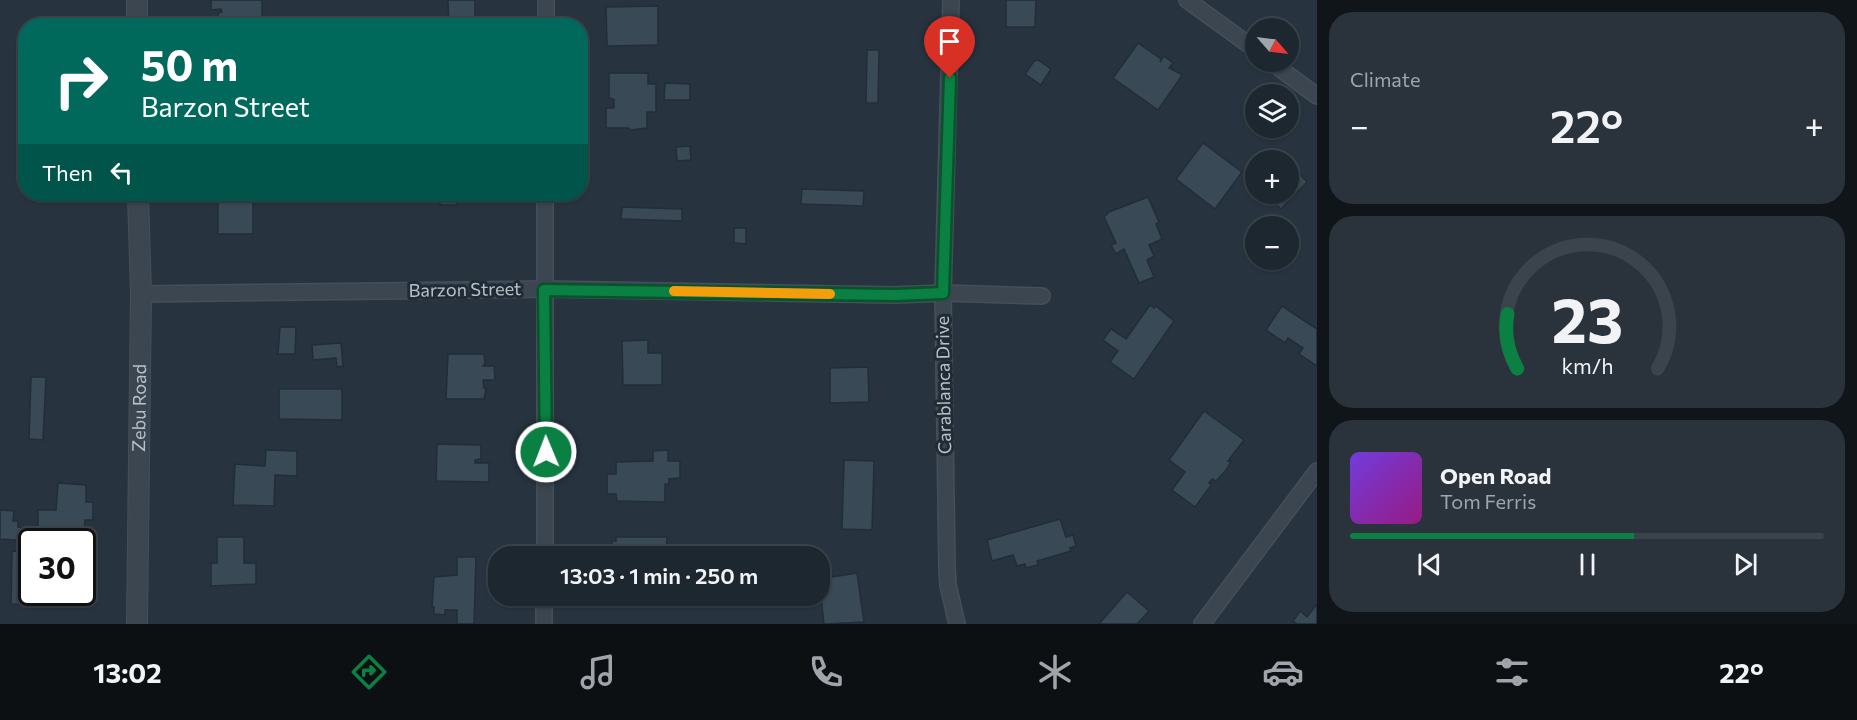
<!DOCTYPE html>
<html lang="en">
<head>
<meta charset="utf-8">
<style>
	:root { --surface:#1d2730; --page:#2a333c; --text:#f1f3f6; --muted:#a0a5ab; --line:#3b444c; --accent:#0b8043 }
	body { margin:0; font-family:Commissioner,sans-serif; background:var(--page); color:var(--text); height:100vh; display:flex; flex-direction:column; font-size:22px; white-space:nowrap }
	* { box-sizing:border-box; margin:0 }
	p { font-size:20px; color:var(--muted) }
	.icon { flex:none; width:33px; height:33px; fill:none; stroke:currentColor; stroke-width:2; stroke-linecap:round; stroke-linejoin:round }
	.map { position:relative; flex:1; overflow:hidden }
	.side { display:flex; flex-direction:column; gap:12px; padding:12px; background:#10151a; width:540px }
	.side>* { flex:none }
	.guide { position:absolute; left:18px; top:18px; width:570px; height:183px; border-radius:24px; box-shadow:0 2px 4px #0004,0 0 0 2px var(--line); background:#00695c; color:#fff; overflow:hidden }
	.needle { width:39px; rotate:118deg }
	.fabs { position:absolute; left:1245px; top:18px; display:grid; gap:12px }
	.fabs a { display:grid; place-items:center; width:54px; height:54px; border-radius:50%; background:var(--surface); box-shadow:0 2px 4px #0004,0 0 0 2px var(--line); font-size:30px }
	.speed { position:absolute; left:18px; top:528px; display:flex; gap:12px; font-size:30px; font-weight:700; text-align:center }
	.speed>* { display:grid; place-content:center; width:78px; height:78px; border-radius:50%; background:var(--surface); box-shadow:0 2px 4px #0004,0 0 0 2px var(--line); line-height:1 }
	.speed .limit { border:3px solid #111; border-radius:9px; background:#fff; color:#111 }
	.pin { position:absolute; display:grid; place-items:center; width:51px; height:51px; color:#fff; margin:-62px -26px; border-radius:50% 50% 50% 0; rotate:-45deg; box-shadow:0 0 6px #0007 }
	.pin .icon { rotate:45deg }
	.me { position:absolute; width:66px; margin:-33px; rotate:359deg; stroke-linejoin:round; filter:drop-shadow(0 0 4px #0008) }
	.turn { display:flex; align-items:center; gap:21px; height:126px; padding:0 24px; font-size:27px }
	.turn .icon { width:78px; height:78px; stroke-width:2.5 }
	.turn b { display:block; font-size:42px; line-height:51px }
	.then { display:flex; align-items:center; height:57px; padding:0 24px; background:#0003; gap:12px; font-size:22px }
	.big { font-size:45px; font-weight:600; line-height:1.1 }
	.side .tile { flex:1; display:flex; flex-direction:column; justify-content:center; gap:9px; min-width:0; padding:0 21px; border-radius:24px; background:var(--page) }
	.side .dial { align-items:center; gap:0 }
	.dial svg { height:156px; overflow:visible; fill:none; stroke:var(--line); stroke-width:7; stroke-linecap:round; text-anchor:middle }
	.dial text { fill:var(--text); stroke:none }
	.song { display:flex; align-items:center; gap:18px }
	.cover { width:72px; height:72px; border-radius:9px; background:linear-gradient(135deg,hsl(260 70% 55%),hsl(310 70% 35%)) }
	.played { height:6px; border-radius:3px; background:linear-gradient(90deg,var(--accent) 60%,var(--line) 60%) }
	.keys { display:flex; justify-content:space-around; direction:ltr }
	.heat { display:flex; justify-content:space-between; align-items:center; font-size:33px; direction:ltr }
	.trip { position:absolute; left:488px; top:546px; width:342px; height:60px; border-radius:24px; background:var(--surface); box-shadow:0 2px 4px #0004,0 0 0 2px var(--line); font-weight:600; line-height:60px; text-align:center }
	.menu { display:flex; height:96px; justify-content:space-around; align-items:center; background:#0c1013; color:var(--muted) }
	.menu .icon { width:42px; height:42px }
	.menu .active { color:var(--accent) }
	.menu b { font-size:27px; color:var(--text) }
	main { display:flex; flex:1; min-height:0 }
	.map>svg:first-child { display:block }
	.building { fill:#394956; stroke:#222d37; stroke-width:1.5 }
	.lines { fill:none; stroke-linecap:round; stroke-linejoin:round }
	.minor-casing { stroke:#454f59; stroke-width:18 }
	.tertiary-casing { stroke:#454f59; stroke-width:22 }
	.minor { stroke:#3b4650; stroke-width:15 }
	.tertiary { stroke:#3b4650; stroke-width:20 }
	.route-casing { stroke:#07532c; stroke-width:15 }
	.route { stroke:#0b8043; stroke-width:10 }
	.slow { stroke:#f59e0b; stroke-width:10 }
	.labels { text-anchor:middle; stroke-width:6; stroke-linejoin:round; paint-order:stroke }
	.street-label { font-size:18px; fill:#b8c1ca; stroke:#202b35 }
</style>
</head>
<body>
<main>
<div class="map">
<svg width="1317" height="624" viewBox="0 0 1317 624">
	<rect width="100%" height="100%" fill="#273440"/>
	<!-- building -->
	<g class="building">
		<polygon points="211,0 262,0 262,26 218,26 218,13 222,12 221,9 211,10"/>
		<polygon points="448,0 475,0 475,26 449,26"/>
		<polygon points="1006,0 1036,0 1035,27 1006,27"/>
		<polygon points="658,6 658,45 607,46 606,7"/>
		<polygon points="1138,43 1161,59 1160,62 1164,56 1173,63 1169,68 1181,74 1181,77 1158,110 1113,78"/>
		<polygon points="867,50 879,50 878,103 866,103"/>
		<polygon points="1038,60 1051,69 1041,85 1025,74 1034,61"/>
		<polygon points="609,73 648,73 648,84 656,84 656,112 647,112 647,128 631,130 628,128 606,128 606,108 614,108 614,99 609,98"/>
		<polygon points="665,83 690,84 690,100 664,100"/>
		<polygon points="1203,143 1242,172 1215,209 1176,179"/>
		<polygon points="690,146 691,160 677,161 676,147"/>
		<polygon points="1290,163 1307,182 1281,209 1264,194 1288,194"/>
		<polygon points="802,189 864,191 863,206 801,204"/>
		<rect x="218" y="194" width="35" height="40"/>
		<polygon points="415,194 476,194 476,201 457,201 457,205 440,205 440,200 415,200"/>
		<polygon points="1148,197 1159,222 1156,224 1162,239 1149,245 1154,256 1147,260 1154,277 1139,283 1124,249 1116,254 1111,245 1116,243 1104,217 1109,212"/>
		<polygon points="622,207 682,209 682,221 621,219"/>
		<polygon points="734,228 746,228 746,244 734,243"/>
		<polygon points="1150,305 1154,308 1156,306 1174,321 1134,379 1110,362 1118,351 1103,340 1111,329 1126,339"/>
		<polygon points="1282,306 1317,329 1317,366 1299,354 1303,348 1288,338 1285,343 1266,330"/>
		<polygon points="280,327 296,327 295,354 278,354"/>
		<polygon points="648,340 648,353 662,353 662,385 623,385 622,341"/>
		<polygon points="341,343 343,366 337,367 336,358 313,360 312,345"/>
		<polygon points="448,354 484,354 485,364 483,366 494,366 495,380 483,380 484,388 486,389 484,399 446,399"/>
		<polygon points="868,367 869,402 830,403 830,368"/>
		<polygon points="31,377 46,377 43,440 29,439"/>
		<polygon points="279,389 342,389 342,420 279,419"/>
		<polygon points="1204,411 1244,440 1228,461 1231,461 1227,469 1216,481 1212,479 1209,483 1212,484 1195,507 1172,490 1185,472 1169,460"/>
		<polygon points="437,444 481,445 481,459 475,460 475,463 489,463 489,482 436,481"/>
		<polygon points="266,450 297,451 297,476 275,475 274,506 233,505 235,464 265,466"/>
		<polygon points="668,450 668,461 680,461 680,478 669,479 669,484 665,484 665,502 617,501 616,494 607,494 607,474 616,474 616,462 653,461 653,451"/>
		<polygon points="844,460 874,461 872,530 842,529"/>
		<polygon points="58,483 86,485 86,502 93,502 93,520 85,520 84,528 38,527 38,510 56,510"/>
		<polygon points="0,510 14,511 13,521 18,521 18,527 43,529 43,542 0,539"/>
		<polygon points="1060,519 1066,537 1073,535 1076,546 1070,548 1071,551 1037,561 1038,565 1026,568 1025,564 1017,566 1013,555 992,561 987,540"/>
		<polygon points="217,537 244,537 244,563 256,563 256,584 211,586 211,563 217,563"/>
		<polygon points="616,537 667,537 666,556 612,556 612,541 616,541"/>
		<polygon points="12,551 32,552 32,592 54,592 54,605 11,604"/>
		<polygon points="457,557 476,557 474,624 457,624 457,610 445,610 445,615 434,614 434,607 432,607 434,577 457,575"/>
		<polygon points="857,573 864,622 824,624 819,579"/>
		<polygon points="1127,592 1149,611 1137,624 1099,624"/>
		<polygon points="1317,604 1317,624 1297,624 1293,621 1300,611 1307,617"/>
	</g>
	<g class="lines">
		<!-- minor casing -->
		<g class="minor-casing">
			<g id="minor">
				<polyline points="951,0 943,293 947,568 948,585 957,624"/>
				<polyline points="1187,0 1256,50"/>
				<polyline points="546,26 546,0"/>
				<polyline points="1271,62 1317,96"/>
				<polyline points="141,294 544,289 895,295 943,293 1042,296"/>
				<polyline points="545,556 545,194"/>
				<polyline points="544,624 544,596"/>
				<polyline points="1202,624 1317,471"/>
			</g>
		</g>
		<!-- tertiary casing -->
		<g class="tertiary-casing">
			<g id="tertiary">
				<polyline points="137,26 137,0"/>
				<path id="s1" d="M 137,624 L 141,294 L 138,194"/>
			</g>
		</g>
		<!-- minor -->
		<use href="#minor" class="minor"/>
		<!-- tertiary -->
		<use href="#tertiary" class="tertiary"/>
	</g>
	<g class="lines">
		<!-- route casing -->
		<g class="route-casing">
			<polyline id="route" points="546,452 544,290 895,295 943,293 950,78"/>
		</g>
		<!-- route -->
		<use href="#route" class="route"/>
		<!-- slow -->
		<polyline class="slow" points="674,291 830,294"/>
	</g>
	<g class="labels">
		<!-- street labels -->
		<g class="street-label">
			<text transform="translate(465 290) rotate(-1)" y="6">Barzon Street</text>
			<text transform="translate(944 385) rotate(-91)" y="6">Carablanca Drive</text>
			<text dy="6" stroke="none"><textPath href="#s1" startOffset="216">Zebu Road</textPath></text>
		</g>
	</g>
</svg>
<div class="fabs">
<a><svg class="needle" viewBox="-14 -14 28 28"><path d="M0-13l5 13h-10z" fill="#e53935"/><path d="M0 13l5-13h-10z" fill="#a0a5ab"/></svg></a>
<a><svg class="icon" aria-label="layers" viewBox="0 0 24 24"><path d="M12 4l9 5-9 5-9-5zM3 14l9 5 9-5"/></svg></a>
<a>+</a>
<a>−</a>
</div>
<div class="speed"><div class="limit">30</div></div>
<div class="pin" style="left:950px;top:78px;background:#d93025"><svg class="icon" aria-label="arrive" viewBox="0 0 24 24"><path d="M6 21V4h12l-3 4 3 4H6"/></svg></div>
<svg class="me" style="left:546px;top:452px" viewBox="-20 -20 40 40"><circle r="17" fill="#0b8043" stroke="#fff" stroke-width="3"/><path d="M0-11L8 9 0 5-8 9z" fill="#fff"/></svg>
<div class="trip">13:03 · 1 min · 250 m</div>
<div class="guide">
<div class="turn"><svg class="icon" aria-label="right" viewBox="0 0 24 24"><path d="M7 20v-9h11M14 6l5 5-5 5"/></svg><div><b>50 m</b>Barzon Street</div></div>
<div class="then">Then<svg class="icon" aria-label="left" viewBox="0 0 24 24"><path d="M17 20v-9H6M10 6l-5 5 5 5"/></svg></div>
</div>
</div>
<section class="side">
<div class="tile"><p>Climate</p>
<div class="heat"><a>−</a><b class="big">22°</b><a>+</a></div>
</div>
<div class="tile dial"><svg viewBox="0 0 100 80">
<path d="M14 69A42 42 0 1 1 86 69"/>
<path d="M14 69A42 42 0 0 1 9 41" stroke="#0b8043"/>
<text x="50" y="56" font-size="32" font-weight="700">23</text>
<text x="50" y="72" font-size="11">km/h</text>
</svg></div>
<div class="tile">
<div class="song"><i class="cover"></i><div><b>Open Road</b><p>Tom Ferris</p></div></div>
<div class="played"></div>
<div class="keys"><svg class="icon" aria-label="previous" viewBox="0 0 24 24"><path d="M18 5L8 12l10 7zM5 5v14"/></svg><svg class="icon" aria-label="pause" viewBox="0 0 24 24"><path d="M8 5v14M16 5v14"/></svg><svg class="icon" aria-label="next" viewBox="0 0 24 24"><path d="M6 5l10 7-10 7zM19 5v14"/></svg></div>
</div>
</section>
</main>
<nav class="menu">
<b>13:02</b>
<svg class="icon active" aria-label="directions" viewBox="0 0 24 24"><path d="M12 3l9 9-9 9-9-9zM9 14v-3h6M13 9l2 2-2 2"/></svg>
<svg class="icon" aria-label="music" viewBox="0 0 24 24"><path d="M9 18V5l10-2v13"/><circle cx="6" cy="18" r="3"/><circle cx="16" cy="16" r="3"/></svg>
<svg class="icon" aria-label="phone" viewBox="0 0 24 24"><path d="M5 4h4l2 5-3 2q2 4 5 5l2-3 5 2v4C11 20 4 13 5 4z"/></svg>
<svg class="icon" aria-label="climate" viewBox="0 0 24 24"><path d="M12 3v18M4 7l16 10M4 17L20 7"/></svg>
<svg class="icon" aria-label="car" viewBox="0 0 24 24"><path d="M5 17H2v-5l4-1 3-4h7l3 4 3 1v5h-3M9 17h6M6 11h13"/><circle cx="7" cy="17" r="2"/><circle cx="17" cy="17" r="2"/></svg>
<svg class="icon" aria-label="filters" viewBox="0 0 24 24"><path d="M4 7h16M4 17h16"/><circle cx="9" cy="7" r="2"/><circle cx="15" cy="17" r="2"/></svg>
<b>22°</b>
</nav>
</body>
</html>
